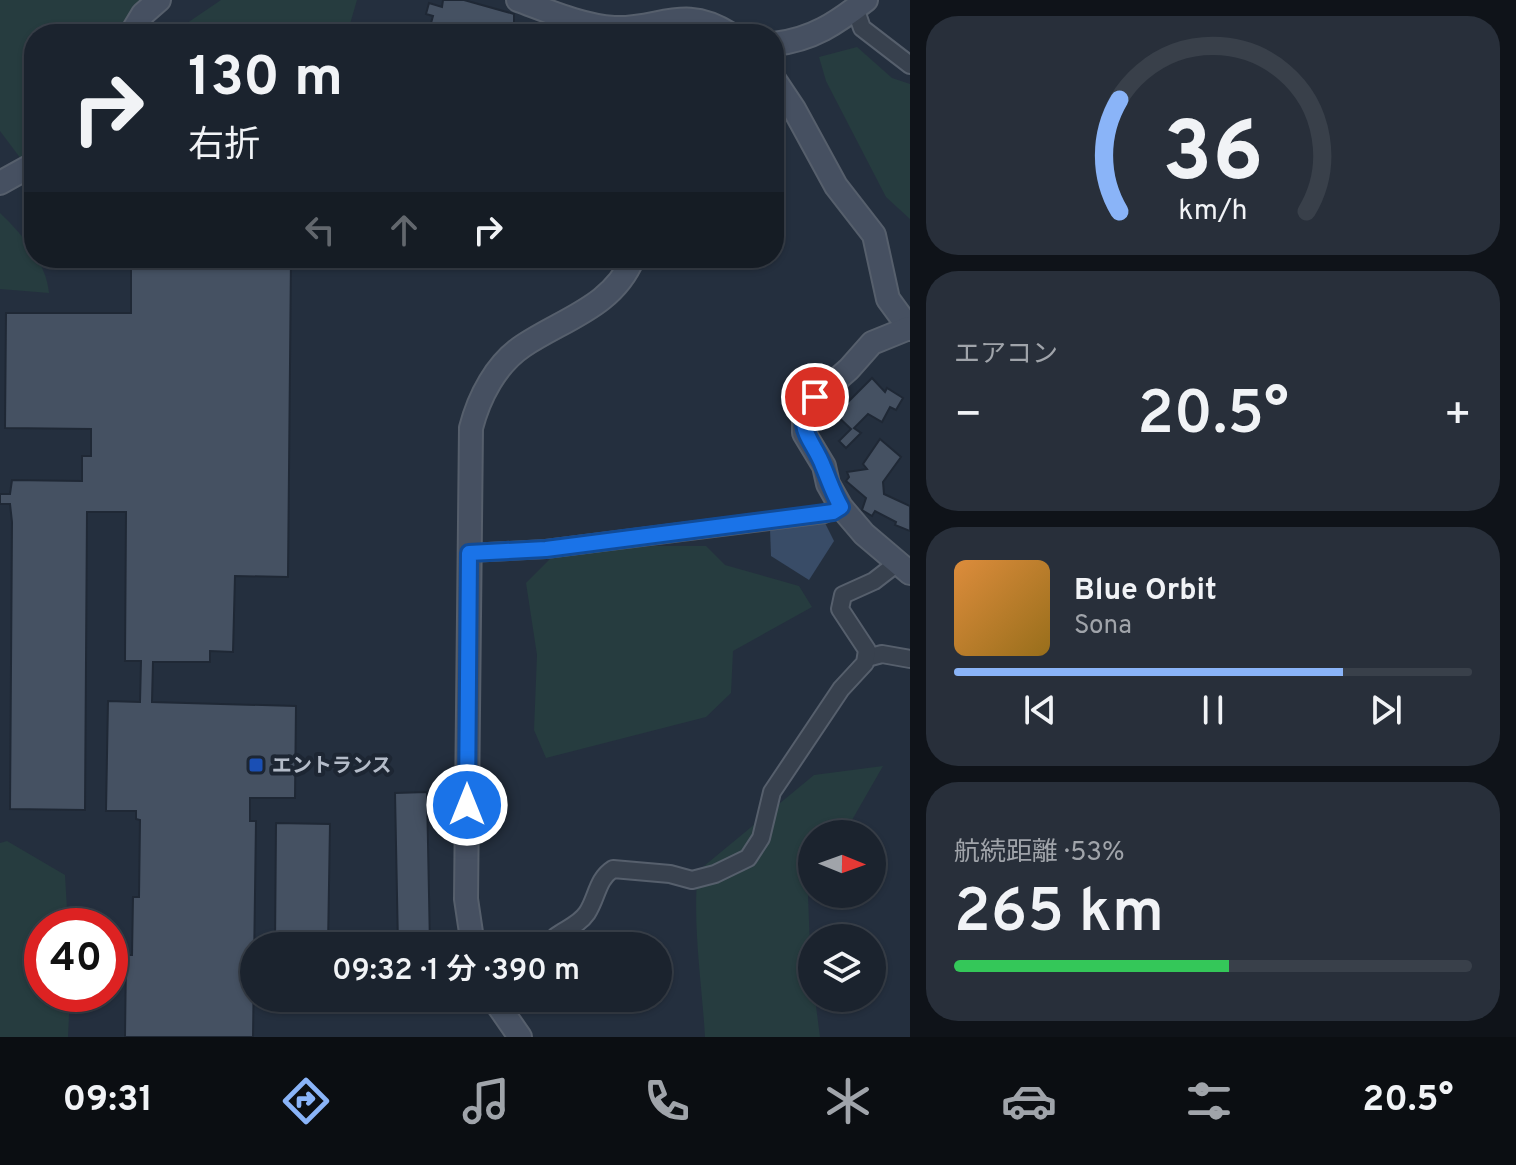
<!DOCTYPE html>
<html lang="ja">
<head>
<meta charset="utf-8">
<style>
	:root { --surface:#1b232e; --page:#282f3a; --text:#f1f3f6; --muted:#a0a4aa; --line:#39404a; --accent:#8ab4f8 }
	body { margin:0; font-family:Overpass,"Noto Sans JP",sans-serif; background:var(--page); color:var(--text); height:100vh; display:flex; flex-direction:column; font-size:30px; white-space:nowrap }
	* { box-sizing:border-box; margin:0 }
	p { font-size:26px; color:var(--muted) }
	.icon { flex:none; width:44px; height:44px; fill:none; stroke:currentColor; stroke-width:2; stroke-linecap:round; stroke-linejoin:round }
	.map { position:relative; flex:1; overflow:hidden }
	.sheet { display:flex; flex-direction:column; gap:16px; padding:16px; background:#0f1319; width:606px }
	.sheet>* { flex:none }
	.hud { position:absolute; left:24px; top:24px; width:760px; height:244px; border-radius:32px; box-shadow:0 2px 6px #0004,0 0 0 2px var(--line); background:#1b232e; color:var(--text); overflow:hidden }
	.needle { width:52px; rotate:91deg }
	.fabs { position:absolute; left:798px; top:820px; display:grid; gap:16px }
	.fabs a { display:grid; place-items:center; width:88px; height:88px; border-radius:50%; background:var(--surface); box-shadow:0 2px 6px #0004,0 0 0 2px var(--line); font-size:40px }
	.speed { position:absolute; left:24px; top:908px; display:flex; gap:16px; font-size:40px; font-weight:700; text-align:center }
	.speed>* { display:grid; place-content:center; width:104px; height:104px; border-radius:50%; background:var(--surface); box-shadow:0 2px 6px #0004,0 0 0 2px var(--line); line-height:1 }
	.speed .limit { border:12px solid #d22; background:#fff; color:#111 }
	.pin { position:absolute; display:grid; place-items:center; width:68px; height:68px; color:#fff; margin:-34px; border:4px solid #fff; border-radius:50%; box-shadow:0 2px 8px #0007 }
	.me { position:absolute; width:88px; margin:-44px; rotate:0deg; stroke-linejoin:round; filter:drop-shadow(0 0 6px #0008) }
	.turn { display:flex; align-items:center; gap:28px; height:168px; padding:0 32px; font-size:36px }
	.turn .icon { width:104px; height:104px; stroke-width:2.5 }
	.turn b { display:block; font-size:56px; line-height:68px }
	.lanes { display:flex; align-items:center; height:76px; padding:0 32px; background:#0003; justify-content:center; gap:40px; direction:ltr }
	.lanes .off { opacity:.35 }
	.big { font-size:60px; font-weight:600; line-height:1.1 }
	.sheet .card { flex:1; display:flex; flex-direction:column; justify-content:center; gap:12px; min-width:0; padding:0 28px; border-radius:32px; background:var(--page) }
	.sheet .dial { align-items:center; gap:0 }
	.dial svg { height:208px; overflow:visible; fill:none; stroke:var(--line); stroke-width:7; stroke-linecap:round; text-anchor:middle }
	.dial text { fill:var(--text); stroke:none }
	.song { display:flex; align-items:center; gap:24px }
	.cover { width:96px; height:96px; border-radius:12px; background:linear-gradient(135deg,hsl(30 70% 55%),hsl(40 70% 35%)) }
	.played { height:8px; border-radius:4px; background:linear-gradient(90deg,var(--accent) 75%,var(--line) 75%) }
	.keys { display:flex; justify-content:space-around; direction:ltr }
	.heat { display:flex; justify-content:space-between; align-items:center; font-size:44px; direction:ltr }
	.charge { height:12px; border-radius:6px; background:linear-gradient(90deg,#34c759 53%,var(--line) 0) }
	.trip { position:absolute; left:240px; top:932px; width:432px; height:80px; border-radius:40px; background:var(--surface); box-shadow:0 2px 6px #0004,0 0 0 2px var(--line); font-weight:600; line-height:80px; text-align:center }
	.tab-bar { display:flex; height:128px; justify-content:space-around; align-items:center; background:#0b0e12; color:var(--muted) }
	.tab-bar .icon { width:56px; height:56px }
	.tab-bar .selected { color:var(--accent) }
	.tab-bar b { font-size:36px; color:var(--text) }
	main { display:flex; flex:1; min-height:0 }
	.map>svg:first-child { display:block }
	.green { fill:#263c3f }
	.water { fill:#394c67 }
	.building { fill:#455162; stroke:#1f2835; stroke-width:2 }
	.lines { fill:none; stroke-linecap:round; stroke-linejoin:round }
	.street-casing { stroke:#565f6c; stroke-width:20 }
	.secondary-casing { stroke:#565f6c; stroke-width:26 }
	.street { stroke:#38414e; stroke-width:16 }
	.secondary { stroke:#465061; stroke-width:22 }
	.route-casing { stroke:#114b97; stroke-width:20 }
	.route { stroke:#1a73e8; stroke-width:14 }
	.transit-dot { fill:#1a4fb4; stroke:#1d2633; stroke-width:3 }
	.labels { text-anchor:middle; stroke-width:8; stroke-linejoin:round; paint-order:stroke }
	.poi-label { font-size:20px; font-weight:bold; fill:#b4bcc9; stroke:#1d2633; text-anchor:start }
</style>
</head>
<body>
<main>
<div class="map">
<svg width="910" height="1037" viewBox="0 0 910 1037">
	<rect width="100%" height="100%" fill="#242f3e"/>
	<!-- green -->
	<g class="green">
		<polygon points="0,0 142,0 121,34 34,34 34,150 21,159 0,131"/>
		<polygon points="221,0 357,0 350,24 171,34"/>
		<polygon points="857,47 892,78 910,84 910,219 886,197 826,81 819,57"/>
		<path d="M 0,213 C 22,234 46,262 49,293 L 0,289 Z"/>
		<polygon points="654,546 706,546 725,565 799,586 812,607 733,651 731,693 706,717 546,758 534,730 537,655 526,583 555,554"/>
		<path d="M 883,766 L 844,834 L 812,834 L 812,889 L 808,896 L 812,998 L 815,998 L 820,1037 L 705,1037 C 702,983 692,923 698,871 L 814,775 Z"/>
		<polygon points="7,841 65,875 68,926 42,926 42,994 70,994 68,1037 0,1037 0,843"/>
	</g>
	<!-- water -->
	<polygon class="water" points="825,523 834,541 809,580 771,556 770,528"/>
	<!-- building -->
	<g class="building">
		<polygon points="443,0 464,0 514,14 514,34 428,34 433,16 426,14 429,3 442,7"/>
		<polygon points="131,258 291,258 288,577 235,576 233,652 210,651 210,662 153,662 152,702 296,706 295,798 250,798 250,821 256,821 253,1037 125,1037 126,955 132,955 133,897 139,897 140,820 136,819 136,811 106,811 108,701 140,702 141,661 125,661 126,512 87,512 85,810 10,809 12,522 10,504 0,504 0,494 10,494 12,480 82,481 82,456 91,456 91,429 5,428 6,313 131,313"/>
		<polygon points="872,378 885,392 887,388 903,398 896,410 890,407 882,422 868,414 854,428 861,433 846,448 839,441 851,429 830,409 840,400 845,405"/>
		<polygon points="880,439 901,457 883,482 884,494 910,506 910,531 895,525 896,522 875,511 872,516 862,510 866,498 846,481 849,477 847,472 867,469 863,464"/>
		<polygon points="427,792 430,946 398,946 395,793"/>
		<polygon points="276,823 330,824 328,946 275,946"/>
	</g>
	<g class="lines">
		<!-- street casing -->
		<g class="street-casing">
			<g id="street">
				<polyline points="855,8 862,28 910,65"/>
				<polyline points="469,553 546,549 824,514 841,507"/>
				<polyline points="867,658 882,654 910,659"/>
				<path d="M 547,946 C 557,930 576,929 587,913 C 597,898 597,879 613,869 L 670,874 L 692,880 L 715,874 L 748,858 L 761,838 L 772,792 L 841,689 L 865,663 L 867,650 L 840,609 L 843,595 L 874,581 L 896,564"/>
			</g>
		</g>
		<!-- secondary casing -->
		<g class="secondary-casing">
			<g id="secondary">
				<path d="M 518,0 C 548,11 582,26 614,28 C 660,30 683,4 730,34"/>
				<polyline points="131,34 143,14 159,0"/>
				<path d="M 774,44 C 812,40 837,23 866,0"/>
				<polyline points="774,79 794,109 836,186 874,235 888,299 910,329"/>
				<polyline points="0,183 34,164"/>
				<polyline points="909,328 872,343 849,369 809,404 804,423 804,433 824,466 828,484 841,507 864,534 910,573"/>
				<path d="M 473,946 L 466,899 L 471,428 C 479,397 496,364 523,346 C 563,319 613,307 633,258"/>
				<polyline points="493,998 520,1037"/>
			</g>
		</g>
		<!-- street -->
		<use href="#street" class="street"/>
		<!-- secondary -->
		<use href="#secondary" class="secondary"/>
	</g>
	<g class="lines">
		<!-- route casing -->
		<g class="route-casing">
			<path id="route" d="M 467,805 L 469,553 L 546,549 L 833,512 L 841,507 C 833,493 829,480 823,466 C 813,439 790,425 815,397"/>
		</g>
		<!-- route -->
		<use href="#route" class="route"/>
	</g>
	<!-- markers -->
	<rect class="transit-dot" x="248" y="757" width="16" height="16" rx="4"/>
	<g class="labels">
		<!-- poi labels -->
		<g class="poi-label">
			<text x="272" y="772">エントランス</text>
		</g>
	</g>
</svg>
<div class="fabs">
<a><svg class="needle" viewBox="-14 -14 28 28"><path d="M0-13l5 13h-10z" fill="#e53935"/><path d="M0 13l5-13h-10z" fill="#a0a4aa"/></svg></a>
<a><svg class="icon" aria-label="layers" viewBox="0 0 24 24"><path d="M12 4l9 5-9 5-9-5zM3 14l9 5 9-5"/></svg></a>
</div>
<div class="speed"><div class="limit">40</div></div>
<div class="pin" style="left:815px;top:397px;background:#d93025"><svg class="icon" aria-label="arrive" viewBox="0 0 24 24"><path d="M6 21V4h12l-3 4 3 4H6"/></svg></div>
<svg class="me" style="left:467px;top:805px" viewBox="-20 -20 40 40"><circle r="17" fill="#1a73e8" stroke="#fff" stroke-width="3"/><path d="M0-11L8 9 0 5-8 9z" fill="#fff"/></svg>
<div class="trip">09:32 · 1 分 · 390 m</div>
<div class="hud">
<div class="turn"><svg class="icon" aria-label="right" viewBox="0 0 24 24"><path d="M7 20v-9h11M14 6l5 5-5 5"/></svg><div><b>130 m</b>右折</div></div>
<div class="lanes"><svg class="icon off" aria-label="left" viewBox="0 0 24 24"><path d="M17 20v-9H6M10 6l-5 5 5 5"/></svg><svg class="icon off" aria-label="ahead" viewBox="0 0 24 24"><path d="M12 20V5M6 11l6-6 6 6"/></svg><svg class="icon" aria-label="right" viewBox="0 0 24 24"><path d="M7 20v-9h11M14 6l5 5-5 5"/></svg></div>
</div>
</div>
<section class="sheet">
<div class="card dial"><svg viewBox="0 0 100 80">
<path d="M14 69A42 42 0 1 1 86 69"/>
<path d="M14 69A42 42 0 0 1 14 26" stroke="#8ab4f8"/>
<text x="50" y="56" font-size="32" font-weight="700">36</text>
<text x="50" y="72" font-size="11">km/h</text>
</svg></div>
<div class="card"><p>エアコン</p>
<div class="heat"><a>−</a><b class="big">20.5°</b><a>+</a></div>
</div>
<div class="card">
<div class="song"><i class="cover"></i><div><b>Blue Orbit</b><p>Sona</p></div></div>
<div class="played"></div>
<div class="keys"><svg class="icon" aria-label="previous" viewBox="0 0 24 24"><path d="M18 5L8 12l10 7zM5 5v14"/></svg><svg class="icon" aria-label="pause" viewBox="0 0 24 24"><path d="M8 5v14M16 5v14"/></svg><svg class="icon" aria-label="next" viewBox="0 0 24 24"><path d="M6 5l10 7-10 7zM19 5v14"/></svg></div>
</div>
<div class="card"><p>航続距離 · 53%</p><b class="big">265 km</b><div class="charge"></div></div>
</section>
</main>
<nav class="tab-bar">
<b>09:31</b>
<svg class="icon selected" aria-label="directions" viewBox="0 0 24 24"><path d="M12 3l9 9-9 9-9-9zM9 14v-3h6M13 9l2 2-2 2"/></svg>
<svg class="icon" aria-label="music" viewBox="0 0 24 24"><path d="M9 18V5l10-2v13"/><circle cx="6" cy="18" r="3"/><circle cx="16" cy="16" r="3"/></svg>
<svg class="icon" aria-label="phone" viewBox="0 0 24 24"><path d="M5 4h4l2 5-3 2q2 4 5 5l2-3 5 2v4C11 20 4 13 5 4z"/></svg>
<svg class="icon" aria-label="climate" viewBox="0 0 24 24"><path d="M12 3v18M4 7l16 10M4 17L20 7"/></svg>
<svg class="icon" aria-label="car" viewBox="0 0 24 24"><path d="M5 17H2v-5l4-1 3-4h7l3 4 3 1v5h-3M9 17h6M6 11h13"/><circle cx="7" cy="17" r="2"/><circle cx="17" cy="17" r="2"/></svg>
<svg class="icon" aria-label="filters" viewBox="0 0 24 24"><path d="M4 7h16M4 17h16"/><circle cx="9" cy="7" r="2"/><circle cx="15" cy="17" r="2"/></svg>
<b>20.5°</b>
</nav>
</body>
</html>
